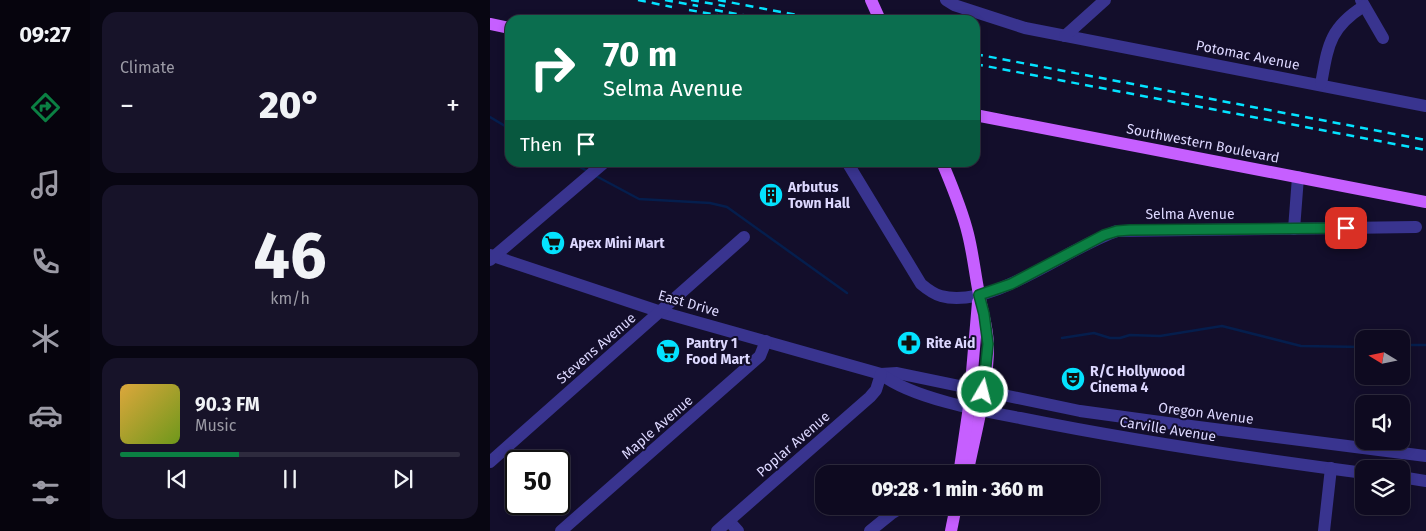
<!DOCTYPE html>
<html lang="en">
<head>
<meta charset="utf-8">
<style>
	:root { --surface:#0e0a20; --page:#171329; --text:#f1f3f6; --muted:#9b9aa5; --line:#2e2b3e; --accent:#0b8043 }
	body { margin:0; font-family:"Fira Sans",sans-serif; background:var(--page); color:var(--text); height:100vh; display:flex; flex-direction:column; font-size:19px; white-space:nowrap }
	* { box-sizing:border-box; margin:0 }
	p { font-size:16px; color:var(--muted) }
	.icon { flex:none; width:28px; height:28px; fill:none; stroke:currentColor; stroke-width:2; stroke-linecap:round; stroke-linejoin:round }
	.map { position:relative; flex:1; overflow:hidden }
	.panel { display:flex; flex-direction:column; gap:12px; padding:12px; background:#080612; width:400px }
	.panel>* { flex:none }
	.top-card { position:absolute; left:15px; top:15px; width:475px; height:152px; border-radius:15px; box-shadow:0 2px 8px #0003,0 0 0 1px var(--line); background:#0b6e4f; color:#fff; overflow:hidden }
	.needle { width:32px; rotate:280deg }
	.fabs { position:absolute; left:865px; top:330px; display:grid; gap:10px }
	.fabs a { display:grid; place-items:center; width:55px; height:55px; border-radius:10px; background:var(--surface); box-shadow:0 2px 8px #0003,0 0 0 1px var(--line); font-size:25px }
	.speed { position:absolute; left:15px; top:450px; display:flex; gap:10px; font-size:25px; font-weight:700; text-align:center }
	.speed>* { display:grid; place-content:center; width:65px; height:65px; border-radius:50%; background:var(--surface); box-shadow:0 2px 8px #0003,0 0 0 1px var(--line); line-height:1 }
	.speed .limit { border:2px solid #111; border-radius:8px; background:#fff; color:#111 }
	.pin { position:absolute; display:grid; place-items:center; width:42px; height:42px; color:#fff; margin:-21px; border-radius:10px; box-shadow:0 2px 8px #0006 }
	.me { position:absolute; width:55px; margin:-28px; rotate:8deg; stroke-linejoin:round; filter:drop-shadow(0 0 4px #0008) }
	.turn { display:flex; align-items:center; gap:18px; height:105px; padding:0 15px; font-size:22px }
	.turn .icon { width:65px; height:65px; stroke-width:2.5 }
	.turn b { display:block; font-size:35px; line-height:42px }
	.then { display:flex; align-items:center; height:48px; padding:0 15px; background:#0003; gap:10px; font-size:19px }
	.big { font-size:38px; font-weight:800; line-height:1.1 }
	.panel .tile { flex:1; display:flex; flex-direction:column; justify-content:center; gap:8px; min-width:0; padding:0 18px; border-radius:15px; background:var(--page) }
	.panel .dial { align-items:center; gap:0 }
	.dial b { font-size:65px; line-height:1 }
	.song { display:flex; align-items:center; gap:15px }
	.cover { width:60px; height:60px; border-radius:8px; background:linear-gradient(135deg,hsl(40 70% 55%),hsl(80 70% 35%)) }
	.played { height:5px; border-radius:2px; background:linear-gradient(90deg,var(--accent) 35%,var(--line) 35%) }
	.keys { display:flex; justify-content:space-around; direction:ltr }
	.heat { display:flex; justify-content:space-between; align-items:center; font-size:28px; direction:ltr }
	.trip { position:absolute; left:325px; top:465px; width:285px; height:50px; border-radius:15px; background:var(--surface); box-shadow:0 2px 8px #0003,0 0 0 1px var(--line); font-weight:800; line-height:50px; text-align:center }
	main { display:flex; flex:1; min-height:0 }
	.menu { display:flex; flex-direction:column; width:90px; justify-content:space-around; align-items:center; background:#06040d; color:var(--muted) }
	.menu .icon { width:35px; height:35px }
	.menu .current { color:var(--accent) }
	.menu b { font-size:22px; color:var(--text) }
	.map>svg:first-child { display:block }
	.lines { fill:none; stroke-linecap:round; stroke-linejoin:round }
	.stream { stroke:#051e4d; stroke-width:2.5 }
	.minor { stroke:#39348f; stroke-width:12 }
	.major { stroke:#c65fff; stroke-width:12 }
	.rail { stroke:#04e2ff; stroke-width:2.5; stroke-dasharray:8 6; stroke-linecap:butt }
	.route-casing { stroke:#07532c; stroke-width:12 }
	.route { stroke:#0b8043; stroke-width:9 }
	.labels { text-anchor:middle; stroke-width:4; stroke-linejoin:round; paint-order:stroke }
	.street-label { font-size:14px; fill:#ddd8ff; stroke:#130e2b }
	.poi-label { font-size:14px; font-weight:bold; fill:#ddd8ff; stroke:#130e2b; text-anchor:start }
</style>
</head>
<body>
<main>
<nav class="menu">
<b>09:27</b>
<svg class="icon current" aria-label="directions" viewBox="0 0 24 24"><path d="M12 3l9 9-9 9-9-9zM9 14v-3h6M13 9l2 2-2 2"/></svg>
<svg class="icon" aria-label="music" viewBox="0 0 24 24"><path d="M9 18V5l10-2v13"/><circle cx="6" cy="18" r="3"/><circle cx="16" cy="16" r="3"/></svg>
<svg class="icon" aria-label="phone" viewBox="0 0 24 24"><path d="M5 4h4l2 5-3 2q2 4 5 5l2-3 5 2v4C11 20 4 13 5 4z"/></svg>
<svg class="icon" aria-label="climate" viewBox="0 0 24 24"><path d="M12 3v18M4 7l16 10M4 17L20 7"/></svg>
<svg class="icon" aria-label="car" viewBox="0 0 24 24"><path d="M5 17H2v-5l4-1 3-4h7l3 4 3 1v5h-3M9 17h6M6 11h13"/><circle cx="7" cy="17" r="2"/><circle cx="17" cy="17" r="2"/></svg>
<svg class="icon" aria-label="filters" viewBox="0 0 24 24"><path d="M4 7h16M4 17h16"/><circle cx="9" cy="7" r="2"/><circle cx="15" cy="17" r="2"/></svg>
</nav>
<section class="panel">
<div class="tile"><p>Climate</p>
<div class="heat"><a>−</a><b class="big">20°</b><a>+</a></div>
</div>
<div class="tile dial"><b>46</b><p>km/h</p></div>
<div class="tile">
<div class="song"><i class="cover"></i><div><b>90.3 FM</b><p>Music</p></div></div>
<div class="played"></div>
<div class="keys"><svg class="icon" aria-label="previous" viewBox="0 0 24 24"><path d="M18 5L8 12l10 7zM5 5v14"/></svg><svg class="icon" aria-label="pause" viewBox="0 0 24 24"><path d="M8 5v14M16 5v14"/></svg><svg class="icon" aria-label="next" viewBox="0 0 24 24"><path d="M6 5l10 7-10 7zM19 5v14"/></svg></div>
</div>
</section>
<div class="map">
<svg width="936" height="531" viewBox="0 0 936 531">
	<rect width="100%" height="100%" fill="#130e2b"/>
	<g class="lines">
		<!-- stream -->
		<g class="stream">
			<polyline points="0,117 20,129"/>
			<polyline points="81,162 97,171"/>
			<polyline points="106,176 149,199 220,203 237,207 357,293"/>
			<polyline points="572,338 604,333 620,338 630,338 640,335 670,336 732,326 811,346 874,347"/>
			<polyline points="911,345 936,345"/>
		</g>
		<!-- minor -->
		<g class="minor">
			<polyline points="456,0 464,5 535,28 936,106"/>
			<polyline points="871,0 893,38"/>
			<polyline points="575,36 615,0"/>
			<path d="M 831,84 C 838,46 839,28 874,6"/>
			<path d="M 357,162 L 431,284 C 437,289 443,294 451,296 C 502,310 578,247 627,231 L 926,227"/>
			<polyline points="804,229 808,177"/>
			<polyline points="0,255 171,312 391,374 407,373 590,411 685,424 936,456"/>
			<polyline points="0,260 115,162"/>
			<path d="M 391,374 C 421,398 492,411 530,418 C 644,441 759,458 874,473"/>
			<polyline points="0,462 254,237"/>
			<polyline points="911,477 936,481"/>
			<polyline points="239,521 248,531"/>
			<polyline points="71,531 270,356 276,341"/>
			<polyline points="227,531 380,397 386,390 391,374"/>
			<polyline points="380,531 401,514 414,506"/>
			<polyline points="834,531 841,468"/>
		</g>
		<!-- major -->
		<g class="major">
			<polyline points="381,0 390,20"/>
			<polyline points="0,24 20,28"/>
			<polyline points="485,115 936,202"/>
			<path d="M 452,162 C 462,186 472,209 478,234 C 483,254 485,274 489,294 C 492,311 498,328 498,346 C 498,388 486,430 478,470 L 474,474"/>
			<polyline points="472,474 470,468 479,407 488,302"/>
			<polyline points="461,531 466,506"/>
		</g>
		<!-- rail -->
		<g class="rail">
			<polyline points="148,0 182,7"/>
			<polyline points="175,0 208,6"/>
			<polyline points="201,0 235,6"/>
			<polyline points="228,0 333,20"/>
			<polyline points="199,10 233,16"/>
			<polyline points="225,10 279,20"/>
			<polyline points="485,54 936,140"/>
			<polyline points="485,64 936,150"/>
		</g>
	</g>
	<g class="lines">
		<!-- route casing -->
		<g class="route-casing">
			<polyline id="route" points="493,392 498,344 494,314 489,295 521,284 614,235 627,231 640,230 856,228"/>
		</g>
		<!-- route -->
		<use href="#route" class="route"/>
	</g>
	<!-- icons -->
	<defs>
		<g id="building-disc" transform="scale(1.25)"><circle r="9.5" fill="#04e2ff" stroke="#130e2b"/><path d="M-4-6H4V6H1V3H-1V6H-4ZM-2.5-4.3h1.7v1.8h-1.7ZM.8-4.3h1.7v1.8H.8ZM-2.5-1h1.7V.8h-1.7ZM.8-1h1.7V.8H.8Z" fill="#111"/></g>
		<g id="supermarket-disc" transform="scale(1.25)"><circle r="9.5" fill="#04e2ff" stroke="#130e2b"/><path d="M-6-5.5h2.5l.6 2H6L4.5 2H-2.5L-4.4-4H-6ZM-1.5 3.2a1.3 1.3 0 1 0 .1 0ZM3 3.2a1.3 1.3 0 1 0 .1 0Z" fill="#111"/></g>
		<g id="pharmacy-disc" transform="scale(1.25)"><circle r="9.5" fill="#04e2ff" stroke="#130e2b"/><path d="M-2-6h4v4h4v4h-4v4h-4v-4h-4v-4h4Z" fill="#111"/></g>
		<g id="theatre-disc" transform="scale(1.25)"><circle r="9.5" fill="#04e2ff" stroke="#130e2b"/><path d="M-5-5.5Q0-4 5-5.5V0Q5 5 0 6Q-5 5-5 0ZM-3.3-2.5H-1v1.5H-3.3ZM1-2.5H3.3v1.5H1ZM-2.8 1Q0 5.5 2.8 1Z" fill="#111"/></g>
	</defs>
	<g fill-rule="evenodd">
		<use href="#building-disc" x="281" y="195"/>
		<use href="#supermarket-disc" x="63" y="243"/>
		<use href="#pharmacy-disc" x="419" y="343"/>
		<use href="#supermarket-disc" x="178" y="351"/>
		<use href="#theatre-disc" x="583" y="379"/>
	</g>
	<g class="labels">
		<!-- street labels -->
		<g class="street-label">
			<text transform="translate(758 55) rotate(11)" y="5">Potomac Avenue</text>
			<text transform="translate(713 143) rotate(11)" y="5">Southwestern Boulevard</text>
			<text x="700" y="219">Selma Avenue</text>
			<text transform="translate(199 303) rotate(16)" y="5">East Drive</text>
			<text transform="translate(106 348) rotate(-41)" y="5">Stevens Avenue</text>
			<text transform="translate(716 413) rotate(7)" y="5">Oregon Avenue</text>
			<text transform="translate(167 427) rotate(-41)" y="5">Maple Avenue</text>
			<text transform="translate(678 429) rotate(9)" y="5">Carville Avenue</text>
			<text transform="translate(303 444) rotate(-41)" y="5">Poplar Avenue</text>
		</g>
		<!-- poi labels -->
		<g class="poi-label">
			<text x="298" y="192">Arbutus<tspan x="298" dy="16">Town Hall</tspan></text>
			<text x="80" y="248">Apex Mini Mart</text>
			<text x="196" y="348">Pantry 1<tspan x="196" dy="16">Food Mart</tspan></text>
			<text x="436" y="348">Rite Aid</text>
			<text x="600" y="376">R/C Hollywood<tspan x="600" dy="16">Cinema 4</tspan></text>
		</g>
	</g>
</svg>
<div class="fabs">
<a><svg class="needle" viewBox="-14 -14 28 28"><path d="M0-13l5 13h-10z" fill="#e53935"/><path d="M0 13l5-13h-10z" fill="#9b9aa5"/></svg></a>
<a><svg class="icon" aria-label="sound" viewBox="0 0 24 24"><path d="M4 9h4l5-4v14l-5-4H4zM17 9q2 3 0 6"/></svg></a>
<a><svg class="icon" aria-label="layers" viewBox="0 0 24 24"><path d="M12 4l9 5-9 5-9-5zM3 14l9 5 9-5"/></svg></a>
</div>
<div class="speed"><div class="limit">50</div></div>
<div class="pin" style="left:856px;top:228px;background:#d93025"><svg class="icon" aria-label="arrive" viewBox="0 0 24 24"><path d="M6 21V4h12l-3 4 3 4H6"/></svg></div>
<svg class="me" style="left:493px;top:392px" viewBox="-20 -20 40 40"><circle r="17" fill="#0b8043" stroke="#fff" stroke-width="3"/><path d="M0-11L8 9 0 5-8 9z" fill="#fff"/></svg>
<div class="trip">09:28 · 1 min · 360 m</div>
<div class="top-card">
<div class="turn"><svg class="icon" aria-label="right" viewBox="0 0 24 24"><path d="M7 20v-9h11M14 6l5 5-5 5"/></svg><div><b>70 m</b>Selma Avenue</div></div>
<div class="then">Then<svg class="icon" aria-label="arrive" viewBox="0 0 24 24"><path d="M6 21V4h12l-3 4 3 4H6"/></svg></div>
</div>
</div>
</main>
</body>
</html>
